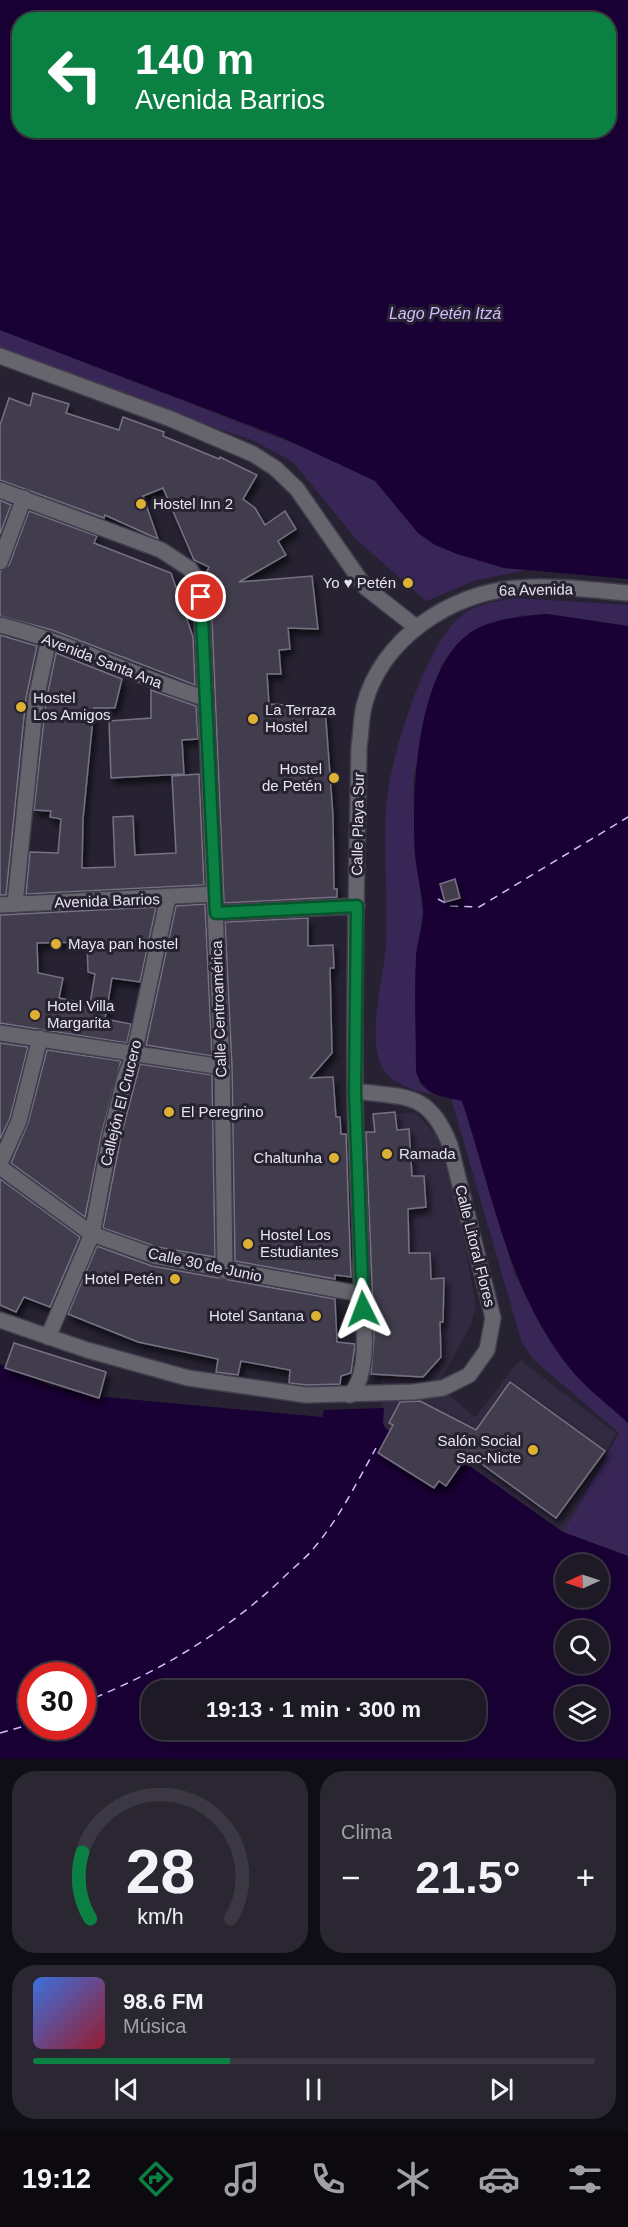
<!DOCTYPE html>
<html lang="es">
<head>
<meta charset="utf-8">
<style>
	:root { --surface:#1d1a26; --page:#2a2732; --text:#f1f3f6; --muted:#a0a1a7; --line:#3b3843; --accent:#0b8043 }
	body { margin:0; font-family:Arial,sans-serif; background:var(--page); color:var(--text); height:100vh; display:flex; flex-direction:column; font-size:22px; white-space:nowrap }
	* { box-sizing:border-box; margin:0 }
	p { font-size:20px; color:var(--muted) }
	.icon { flex:none; width:33px; height:33px; fill:none; stroke:currentColor; stroke-width:2; stroke-linecap:round; stroke-linejoin:round }
	.map { position:relative; height:1759px; overflow:hidden }
	.panel { display:flex; flex-direction:column; gap:12px; padding:12px; background:#100e15; flex:1 }
	.panel>* { flex:none }
	.banner { position:absolute; left:12px; top:12px; width:604px; height:126px; border-radius:24px; box-shadow:0 3px 15px #0003,0 0 0 2px var(--line); background:#0b8043; color:#fff; overflow:hidden }
	.needle { width:39px; rotate:267deg }
	.controls { position:absolute; left:555px; top:1554px; display:grid; gap:12px }
	.controls a { display:grid; place-items:center; width:54px; height:54px; border-radius:50%; background:var(--surface); box-shadow:0 3px 15px #0003,0 0 0 2px var(--line); font-size:30px }
	.speed { position:absolute; left:18px; top:1662px; display:flex; gap:12px; font-size:30px; font-weight:700; text-align:center }
	.speed>* { display:grid; place-content:center; width:78px; height:78px; border-radius:50%; background:var(--surface); box-shadow:0 3px 15px #0003,0 0 0 2px var(--line); line-height:1 }
	.speed .limit { border:9px solid #d22; background:#fff; color:#111 }
	.pin { position:absolute; display:grid; place-items:center; width:51px; height:51px; color:#fff; margin:-26px; border:3px solid #fff; border-radius:50%; box-shadow:0 2px 6px #0007 }
	.me { position:absolute; width:66px; margin:-33px; rotate:357deg; stroke-linejoin:round; filter:drop-shadow(0 0 4px #0008) }
	.turn { display:flex; align-items:center; gap:21px; height:126px; padding:0 24px; font-size:27px }
	.turn .icon { width:78px; height:78px; stroke-width:2.5 }
	.turn b { display:block; font-size:42px; line-height:51px }
	.big { font-size:45px; font-weight:600; line-height:1.1 }
	.panel .card { flex:1; display:flex; flex-direction:column; justify-content:center; gap:9px; min-width:0; padding:0 21px; border-radius:24px; background:var(--page) }
	.panel .dial { align-items:center; gap:0 }
	.dial svg { height:156px; overflow:visible; fill:none; stroke:var(--line); stroke-width:7; stroke-linecap:round; text-anchor:middle }
	.dial text { fill:var(--text); stroke:none }
	.song { display:flex; align-items:center; gap:18px }
	.cover { width:72px; height:72px; border-radius:9px; background:linear-gradient(135deg,hsl(220 70% 55%),hsl(350 70% 35%)) }
	.played { height:6px; border-radius:3px; background:linear-gradient(90deg,var(--accent) 35%,var(--line) 35%) }
	.keys { display:flex; justify-content:space-around; direction:ltr }
	.heat { display:flex; justify-content:space-between; align-items:center; font-size:33px; direction:ltr }
	.panel .tiles { flex:1; display:grid; gap:12px; grid-template-columns:1fr 1fr }
	.card:last-child { grid-column:span 2 }
	.trip { position:absolute; left:141px; top:1680px; width:345px; height:60px; border-radius:24px; background:var(--surface); box-shadow:0 3px 15px #0003,0 0 0 2px var(--line); font-weight:600; line-height:60px; text-align:center }
	.dock { display:flex; height:96px; justify-content:space-around; align-items:center; background:#0c0a0f; color:var(--muted) }
	.dock .icon { width:42px; height:42px }
	.dock .selected { color:var(--accent) }
	.dock b { font-size:27px; color:var(--text) }
	.map>svg:first-child { display:block }
	.built { fill:#312a40 }
	.green { fill:#382656 }
	.water { fill:#190035; fill-rule:evenodd }
	.lines { fill:none; stroke-linecap:round; stroke-linejoin:round }
	.ferry { stroke:#d1bdfe; stroke-width:1.5; stroke-dasharray:8 6; stroke-linecap:butt }
	.building { fill:#423d4e; stroke:#767184; stroke-width:1.5; fill-rule:evenodd; filter:url(#shadow) }
	.minor-casing { stroke:#423d4c; stroke-width:18 }
	.minor { stroke:#66646c; stroke-width:15 }
	.route-casing { stroke:#07532c; stroke-width:15 }
	.route { stroke:#0b8043; stroke-width:10 }
	.poi-dot { fill:#ddb133; stroke:#272232; stroke-width:2 }
	.labels { text-anchor:middle; stroke-width:6; stroke-linejoin:round; paint-order:stroke }
	.poi-label { font-size:15px; fill:#e7e4ef; stroke:#272232; text-anchor:start }
	.street-label { font-size:15px; fill:#e7e4ef; stroke:#272232 }
	.water-label { font-size:16px; font-style:italic; fill:#d1bdfe; stroke:#272232 }
</style>
</head>
<body>
<div class="map">
<svg width="628" height="1759" viewBox="0 0 628 1759">
	<defs>
		<filter id="shadow"><feDropShadow dx="3.5" dy="6" stdDeviation="3" flood-color="#0009"/></filter>
	</defs>
	<rect width="100%" height="100%" fill="#272232"/>
	<!-- built -->
	<polygon class="built" points="415,1112 437,1136 458,1210 476,1306 471,1325 437,1386 475,1417 520,1360 616,1433 563,1532 471,1467 387,1430 383,1424 380,1368 385,1305 370,1117"/>
	<!-- green -->
	<g class="green">
		<polygon points="0,330 318,453 375,481 435,545 504,568 527,570 477,580 426,601 357,540 293,462 252,440 165,411 0,348"/>
		<path d="M 516,598 L 628,605 L 628,626 L 547,614 L 520,616 L 476,629 L 456,645 L 441,666 L 431,699 L 413,779 L 415,856 L 423,912 L 416,956 L 416,1071 L 420,1084 L 432,1094 C 416,1091 393,1085 384,1070 C 365,1042 384,978 386,945 C 389,896 382,848 387,799 C 391,756 426,643 461,616 C 477,603 497,601 516,598 Z"/>
		<polygon points="451,1098 462,1100 515,1275 542,1328 628,1423 628,1556 563,1532 619,1433 533,1359 522,1343"/>
	</g>
	<!-- water -->
	<g class="water">
		<path d="M 0,0 L 628,0 L 628,579 L 504,568 L 457,554 L 435,545 L 418,533 L 375,481 L 283,438 L 0,330 ZM 20,20 L 609,20 L 609,130 L 20,130 Z"/>
		<path d="M 547,614 L 628,626 L 628,1423 C 608,1404 585,1388 568,1366 C 508,1290 492,1191 462,1101 C 440,1096 423,1095 416,1071 C 416,1033 414,995 416,957 C 417,942 423,927 423,912 C 423,893 416,872 415,853 C 411,793 416,662 476,629 C 498,618 524,616 547,614 Z"/>
		<path d="M 0,1364 L 53,1387 L 105,1397 L 322,1417 L 324,1410 L 384,1408 L 383,1424 L 387,1430 L 471,1467 L 563,1532 L 628,1556 L 628,1759 L 0,1759 ZM 566,1564 L 598,1564 L 598,1598 L 566,1598 ZM 566,1630 L 598,1630 L 598,1664 L 566,1664 ZM 32,1676 L 82,1676 L 82,1726 L 32,1726 ZM 152,1690 L 476,1690 L 476,1730 L 152,1730 ZM 566,1696 L 598,1696 L 598,1730 L 566,1730 Z"/>
	</g>
	<g class="lines">
		<!-- ferry -->
		<g class="ferry">
			<polyline points="438,899 451,906 479,907 628,817"/>
			<path d="M 82,1703 C 157,1673 225,1633 283,1578 C 293,1568 305,1559 313,1549 C 339,1519 357,1482 376,1448"/>
			<polyline points="0,1733 32,1724"/>
		</g>
	</g>
	<!-- building -->
	<g class="building">
		<polygon points="33,393 69,404 66,413 119,430 123,417 164,432 163,436 219,459 220,457 257,475 243,499 255,508 265,525 285,511 296,529 278,541 286,555 239,582 312,576 318,629 288,628 290,649 279,650 281,674 267,674 269,704 325,707 333,816 334,889 337,889 337,897 224,903 211,597 205,576 209,567 194,560 163,488 143,496 158,539 105,515 104,518 0,480 0,425 9,398 30,406"/>
		<polygon points="0,500 11,505 0,534"/>
		<polygon points="29,511 97,536 94,543 171,573 193,637 195,685 52,630 0,616 0,572 9,565"/>
		<polygon points="0,635 37,646 26,698 6,895 0,895"/>
		<polygon points="56,653 122,679 115,708 94,708 83,819 82,868 115,867 113,817 133,816 135,855 176,853 172,776 199,774 204,885 26,894 30,852 58,853 61,819 50,817 51,811 34,810 46,701"/>
		<polygon points="151,690 196,706 198,739 182,740 184,774 111,778 109,721 151,718"/>
		<polygon points="455,879 460,898 445,902 440,884"/>
		<polygon points="205,904 212,1056 146,1045 176,906"/>
		<path d="M 156,907 L 140,982 L 112,978 L 105,1019 L 131,1024 L 127,1043 L 0,1023 L 0,915 ZM 87,942 L 88,972 L 95,974 L 90,1004 L 59,998 L 63,978 L 38,973 L 37,943 Z"/>
		<polygon points="308,918 308,946 333,945 334,968 330,968 332,1053 310,1078 333,1077 336,1117 340,1117 341,1134 346,1134 351,1277 335,1275 335,1279 235,1261 232,1067 225,922"/>
		<polygon points="0,1043 28,1047 10,1118 0,1139"/>
		<polygon points="47,1050 121,1061 102,1132 85,1217 11,1163 28,1123"/>
		<polygon points="140,1064 212,1075 215,1257 157,1247 103,1228 121,1136"/>
		<polygon points="395,1112 397,1130 409,1129 412,1176 424,1176 426,1207 408,1209 409,1253 430,1253 431,1279 444,1278 443,1322 440,1322 441,1357 423,1377 371,1374 374,1336 366,1132 375,1132 373,1114"/>
		<polygon points="0,1179 80,1237 50,1307 24,1297 16,1312 0,1305"/>
		<polygon points="97,1246 152,1266 335,1299 337,1342 355,1344 351,1373 341,1376 340,1384 307,1385 289,1383 290,1370 241,1361 238,1375 216,1372 218,1359 138,1342 68,1314"/>
		<polygon points="14,1343 106,1372 99,1398 5,1368"/>
		<polygon points="510,1382 605,1451 556,1518 468,1454 446,1486 439,1481 434,1488 378,1453 393,1425 389,1423 400,1402 420,1401 476,1430"/>
	</g>
	<g class="lines">
		<!-- minor casing -->
		<g class="minor-casing">
			<g id="minor">
				<polyline points="0,356 171,419 253,454 275,468 297,489 365,587 416,627"/>
				<polyline points="0,490 161,550 190,569 197,581 201,597 222,1067 225,1271"/>
				<polyline points="0,562 24,498"/>
				<path d="M 0,625 C 70,642 135,677 204,698"/>
				<polyline points="15,904 36,699 49,639"/>
				<polyline points="0,905 214,894"/>
				<polyline points="216,913 357,906"/>
				<polyline points="0,1033 222,1067"/>
				<polyline points="0,1163 19,1121 40,1038"/>
				<polyline points="0,1167 92,1234 154,1256 361,1294"/>
				<path d="M 0,1320 L 87,1350 L 188,1378 L 306,1395 L 413,1392 L 443,1388 L 469,1375 L 487,1350 L 493,1318 L 450,1145 C 429,1091 406,1098 355,1091"/>
				<polyline points="48,1337 92,1234 111,1134 124,1080 134,1054 168,898"/>
				<path d="M 350,1395 C 374,1370 361,1304 361,1271 C 361,1211 355,1150 355,1089 C 354,975 357,861 359,747 C 361,734 361,719 364,706 C 381,639 451,592 518,588 C 554,585 591,590 628,593"/>
			</g>
		</g>
		<!-- minor -->
		<use href="#minor" class="minor"/>
	</g>
	<g class="lines">
		<!-- route casing -->
		<g class="route-casing">
			<polyline id="route" points="201,597 216,913 357,906 355,1091 363,1309"/>
		</g>
		<!-- route -->
		<use href="#route" class="route"/>
	</g>
	<!-- markers -->
	<g class="poi-dot">
		<circle cx="141" cy="504" r="6"/>
		<circle cx="408" cy="583" r="6"/>
		<circle cx="21" cy="707" r="6"/>
		<circle cx="253" cy="719" r="6"/>
		<circle cx="334" cy="778" r="6"/>
		<circle cx="56" cy="944" r="6"/>
		<circle cx="35" cy="1015" r="6"/>
		<circle cx="169" cy="1112" r="6"/>
		<circle cx="387" cy="1154" r="6"/>
		<circle cx="334" cy="1158" r="6"/>
		<circle cx="248" cy="1244" r="6"/>
		<circle cx="175" cy="1279" r="6"/>
		<circle cx="316" cy="1316" r="6"/>
		<circle cx="533" cy="1450" r="6"/>
	</g>
	<g class="labels">
		<!-- poi labels -->
		<g class="poi-label">
			<text x="153" y="509">Hostel Inn 2</text>
			<text x="396" y="588" text-anchor="end">Yo ♥ Petén</text>
			<text x="33" y="703">Hostel<tspan x="33" dy="17">Los Amigos</tspan></text>
			<text x="265" y="715">La Terraza<tspan x="265" dy="17">Hostel</tspan></text>
			<text x="322" y="774" text-anchor="end">Hostel<tspan x="322" dy="17">de Petén</tspan></text>
			<text x="68" y="949">Maya pan hostel</text>
			<text x="47" y="1011">Hotel Villa<tspan x="47" dy="17">Margarita</tspan></text>
			<text x="181" y="1117">El Peregrino</text>
			<text x="399" y="1159">Ramada</text>
			<text x="322" y="1163" text-anchor="end">Chaltunha</text>
			<text x="260" y="1240">Hostel Los<tspan x="260" dy="17">Estudiantes</tspan></text>
			<text x="163" y="1284" text-anchor="end">Hotel Petén</text>
			<text x="304" y="1321" text-anchor="end">Hotel Santana</text>
			<text x="521" y="1446" text-anchor="end">Salón Social<tspan x="521" dy="17">Sac-Nicte</tspan></text>
		</g>
		<!-- street labels -->
		<g class="street-label">
			<text transform="translate(536 590) rotate(-1)" y="5">6a Avenida</text>
			<text transform="translate(102 661) rotate(21)" y="5">Avenida Santa Ana</text>
			<text transform="translate(358 824) rotate(-89)" y="5">Calle Playa Sur</text>
			<text transform="translate(107 901) rotate(-2)" y="5">Avenida Barrios</text>
			<text transform="translate(219 1009) rotate(-92)" y="5">Calle Centroamérica</text>
			<text transform="translate(121 1103) rotate(-76)" y="5">Callejón El Crucero</text>
			<text transform="translate(475 1246) rotate(76)" y="5">Calle Litoral Flores</text>
			<text transform="translate(205 1265) rotate(12)" y="5">Calle 30 de Junio</text>
		</g>
		<!-- water labels -->
		<g class="water-label">
			<text x="445" y="319">Lago Petén Itzá</text>
		</g>
	</g>
</svg>
<div class="controls">
<a><svg class="needle" viewBox="-14 -14 28 28"><path d="M0-13l5 13h-10z" fill="#e53935"/><path d="M0 13l5-13h-10z" fill="#a0a1a7"/></svg></a>
<a><svg class="icon" aria-label="search" viewBox="0 0 24 24"><circle cx="10" cy="10" r="6"/><path d="M15 15l6 6"/></svg></a>
<a><svg class="icon" aria-label="layers" viewBox="0 0 24 24"><path d="M12 4l9 5-9 5-9-5zM3 14l9 5 9-5"/></svg></a>
</div>
<div class="speed"><div class="limit">30</div></div>
<div class="pin" style="left:201px;top:597px;background:#d93025"><svg class="icon" aria-label="arrive" viewBox="0 0 24 24"><path d="M6 21V4h12l-3 4 3 4H6"/></svg></div>
<svg class="me" style="left:363px;top:1309px" viewBox="-20 -20 40 40"><path d="M0-17L14 15 0 8-14 15z" fill="#0b8043" stroke="#fff" stroke-width="4"/></svg>
<div class="trip">19:13 · 1 min · 300 m</div>
<div class="banner">
<div class="turn"><svg class="icon" aria-label="left" viewBox="0 0 24 24"><path d="M17 20v-9H6M10 6l-5 5 5 5"/></svg><div><b>140 m</b>Avenida Barrios</div></div>
</div>
</div>
<section class="panel">
<div class="tiles">
<div class="card dial"><svg viewBox="0 0 100 80">
<path d="M14 69A42 42 0 1 1 86 69"/>
<path d="M14 69A42 42 0 0 1 10 35" stroke="#0b8043"/>
<text x="50" y="56" font-size="32" font-weight="700">28</text>
<text x="50" y="72" font-size="11">km/h</text>
</svg></div>
<div class="card"><p>Clima</p>
<div class="heat"><a>−</a><b class="big">21.5°</b><a>+</a></div>
</div>
<div class="card">
<div class="song"><i class="cover"></i><div><b>98.6 FM</b><p>Música</p></div></div>
<div class="played"></div>
<div class="keys"><svg class="icon" aria-label="previous" viewBox="0 0 24 24"><path d="M18 5L8 12l10 7zM5 5v14"/></svg><svg class="icon" aria-label="pause" viewBox="0 0 24 24"><path d="M8 5v14M16 5v14"/></svg><svg class="icon" aria-label="next" viewBox="0 0 24 24"><path d="M6 5l10 7-10 7zM19 5v14"/></svg></div>
</div>
</div>
</section>
<nav class="dock">
<b>19:12</b>
<svg class="icon selected" aria-label="directions" viewBox="0 0 24 24"><path d="M12 3l9 9-9 9-9-9zM9 14v-3h6M13 9l2 2-2 2"/></svg>
<svg class="icon" aria-label="music" viewBox="0 0 24 24"><path d="M9 18V5l10-2v13"/><circle cx="6" cy="18" r="3"/><circle cx="16" cy="16" r="3"/></svg>
<svg class="icon" aria-label="phone" viewBox="0 0 24 24"><path d="M5 4h4l2 5-3 2q2 4 5 5l2-3 5 2v4C11 20 4 13 5 4z"/></svg>
<svg class="icon" aria-label="climate" viewBox="0 0 24 24"><path d="M12 3v18M4 7l16 10M4 17L20 7"/></svg>
<svg class="icon" aria-label="car" viewBox="0 0 24 24"><path d="M5 17H2v-5l4-1 3-4h7l3 4 3 1v5h-3M9 17h6M6 11h13"/><circle cx="7" cy="17" r="2"/><circle cx="17" cy="17" r="2"/></svg>
<svg class="icon" aria-label="filters" viewBox="0 0 24 24"><path d="M4 7h16M4 17h16"/><circle cx="9" cy="7" r="2"/><circle cx="15" cy="17" r="2"/></svg>
</nav>
</body>
</html>
